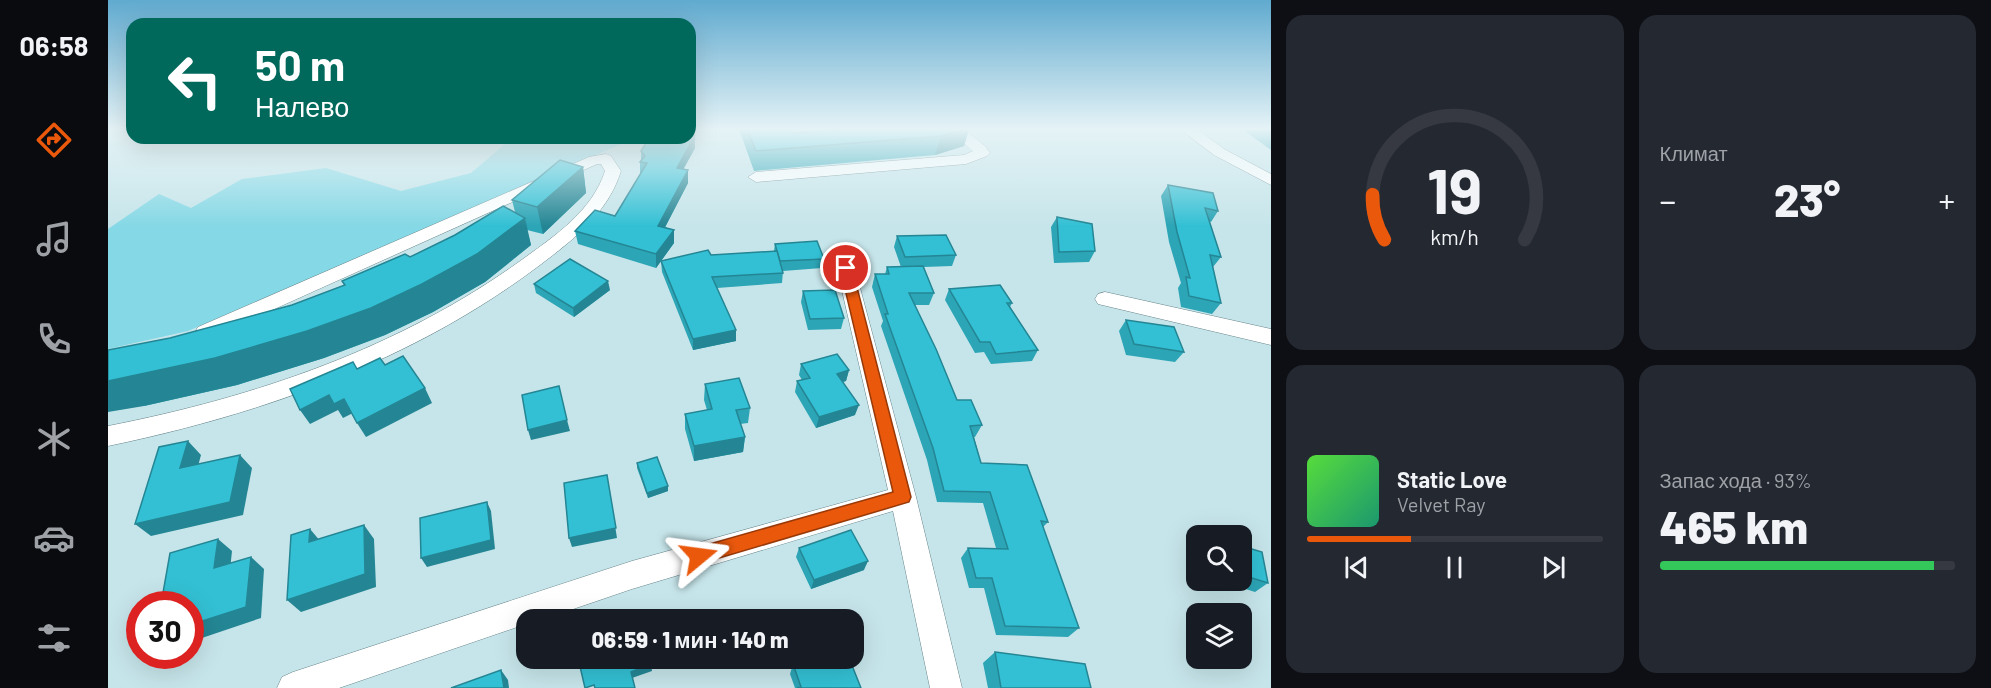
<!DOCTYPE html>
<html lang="ru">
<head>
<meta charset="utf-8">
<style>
	:root { --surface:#171b24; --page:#242831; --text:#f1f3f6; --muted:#9ea1a6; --line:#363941; --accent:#ea580c }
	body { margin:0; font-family:Barlow,sans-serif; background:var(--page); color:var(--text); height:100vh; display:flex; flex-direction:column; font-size:22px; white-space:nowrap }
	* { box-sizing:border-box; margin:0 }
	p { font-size:20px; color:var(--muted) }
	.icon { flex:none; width:33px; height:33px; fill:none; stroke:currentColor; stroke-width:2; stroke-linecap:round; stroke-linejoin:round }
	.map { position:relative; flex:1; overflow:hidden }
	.sheet { display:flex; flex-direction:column; gap:15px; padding:15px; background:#0d0f14; width:720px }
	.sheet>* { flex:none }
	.hud { position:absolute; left:18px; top:18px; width:570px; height:126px; border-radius:18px; box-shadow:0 6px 24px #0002; background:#00695c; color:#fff; overflow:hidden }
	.fabs { position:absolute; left:1078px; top:525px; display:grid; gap:12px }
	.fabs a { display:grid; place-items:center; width:66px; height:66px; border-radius:12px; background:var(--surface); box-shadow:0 6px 24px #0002; font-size:30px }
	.speed { position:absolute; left:18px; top:591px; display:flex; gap:12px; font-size:30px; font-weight:700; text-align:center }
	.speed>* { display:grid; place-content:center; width:78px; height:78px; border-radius:50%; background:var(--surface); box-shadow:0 6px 24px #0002; line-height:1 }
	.speed .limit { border:9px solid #d22; background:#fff; color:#111 }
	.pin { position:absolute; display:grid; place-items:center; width:51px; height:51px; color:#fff; margin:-26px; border:3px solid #fff; border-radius:50%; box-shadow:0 2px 6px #0007 }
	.me { position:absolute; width:66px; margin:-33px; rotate:74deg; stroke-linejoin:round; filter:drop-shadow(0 0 4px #0008) }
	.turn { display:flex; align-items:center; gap:21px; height:126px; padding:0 30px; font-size:27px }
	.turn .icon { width:78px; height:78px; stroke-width:2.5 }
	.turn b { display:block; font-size:42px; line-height:51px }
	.big { font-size:45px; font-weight:800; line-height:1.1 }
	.sheet .widget { flex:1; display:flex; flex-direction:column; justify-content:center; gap:9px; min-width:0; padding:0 21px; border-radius:18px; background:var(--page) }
	.sheet .dial { align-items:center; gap:0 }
	.dial svg { height:156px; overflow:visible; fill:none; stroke:var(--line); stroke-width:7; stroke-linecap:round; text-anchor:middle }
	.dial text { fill:var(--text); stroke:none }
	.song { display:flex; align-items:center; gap:18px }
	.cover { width:72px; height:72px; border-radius:9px; background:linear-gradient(135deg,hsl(110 70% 55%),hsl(160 70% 35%)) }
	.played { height:6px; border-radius:3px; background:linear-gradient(90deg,var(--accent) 35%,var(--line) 35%) }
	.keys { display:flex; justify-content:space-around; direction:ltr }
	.heat { display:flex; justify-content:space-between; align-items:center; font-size:33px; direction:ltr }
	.charge { height:9px; border-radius:4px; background:linear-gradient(90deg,#34c759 93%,var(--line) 0) }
	.sheet .tiles { flex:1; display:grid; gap:15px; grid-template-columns:repeat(2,1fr) }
	.trip { position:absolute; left:408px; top:609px; width:348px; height:60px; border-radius:18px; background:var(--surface); box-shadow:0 6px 24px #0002; font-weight:800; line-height:60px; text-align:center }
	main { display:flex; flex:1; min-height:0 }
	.tabs { display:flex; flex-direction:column; width:108px; justify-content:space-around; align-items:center; background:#090b0e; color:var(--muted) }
	.tabs .icon { width:42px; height:42px }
	.tabs .on { color:var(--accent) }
	.tabs b { font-size:27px; color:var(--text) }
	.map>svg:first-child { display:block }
	.green { fill:#85d8e5 }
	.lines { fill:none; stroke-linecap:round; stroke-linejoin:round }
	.minor-casing { stroke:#68858a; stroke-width:1 }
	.minor { fill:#fff; fill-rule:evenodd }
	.wall { fill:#2ca5b6 }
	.shaded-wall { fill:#248694 }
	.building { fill:#33c0d4; stroke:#248694; stroke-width:1.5 }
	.route { fill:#ea580c; stroke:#983908; stroke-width:1.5 }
</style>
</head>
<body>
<main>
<nav class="tabs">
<b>06:58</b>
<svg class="icon on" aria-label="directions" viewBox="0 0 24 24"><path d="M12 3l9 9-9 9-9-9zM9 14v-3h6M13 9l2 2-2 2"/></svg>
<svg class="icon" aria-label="music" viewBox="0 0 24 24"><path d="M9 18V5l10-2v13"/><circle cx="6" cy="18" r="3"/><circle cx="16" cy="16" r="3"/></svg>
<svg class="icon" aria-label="phone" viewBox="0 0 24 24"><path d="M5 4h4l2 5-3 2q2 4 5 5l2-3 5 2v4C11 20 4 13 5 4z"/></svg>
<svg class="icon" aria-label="climate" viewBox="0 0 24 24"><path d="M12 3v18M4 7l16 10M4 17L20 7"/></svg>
<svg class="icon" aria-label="car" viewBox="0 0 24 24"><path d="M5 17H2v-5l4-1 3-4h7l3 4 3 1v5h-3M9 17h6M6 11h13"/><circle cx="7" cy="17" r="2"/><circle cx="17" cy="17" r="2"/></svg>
<svg class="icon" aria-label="filters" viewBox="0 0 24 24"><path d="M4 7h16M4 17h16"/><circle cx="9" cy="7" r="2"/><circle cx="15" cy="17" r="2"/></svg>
</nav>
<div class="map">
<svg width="1163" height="688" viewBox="0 0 1163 688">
	<rect width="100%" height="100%" fill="#c6e5ea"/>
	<!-- green -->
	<polygon class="green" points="404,138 527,138 80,331 0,349 0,229 51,194 83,208 134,179 218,168 293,191 363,173"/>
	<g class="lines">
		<!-- minor casing -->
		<g class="minor-casing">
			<g id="minor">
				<polygon points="839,129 856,129 877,146 882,153 879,156 858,164 648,182 640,177 648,172 856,155 865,151"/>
				<polygon points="1072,129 1089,129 1116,149 1163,174 1163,185 1106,155"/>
				<path d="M 498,154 L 503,156 L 513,171 C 500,213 465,240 432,265 C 305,361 154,414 0,446 L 0,426 C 148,397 292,348 415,259 C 448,235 484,211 497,171 L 493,164 L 489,164 L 104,337 L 97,339 L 90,337 L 87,332 L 90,327 L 481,157 Z"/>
				<polygon points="738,263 745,265 747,269 808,497 854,688 822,688 785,511 524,589 433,620 418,620 418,624 231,688 169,688 174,677 185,672 524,561 780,490 729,269 731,265"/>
				<polygon points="997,292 1163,329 1163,345 990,304 987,299 990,294"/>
			</g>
		</g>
		<!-- minor -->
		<use href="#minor" class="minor"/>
	</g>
	<!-- wall -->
	<g class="wall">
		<polygon points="631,129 683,129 685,133 733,129 861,129 856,146 827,155 646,171"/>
		<polygon points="1134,129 1163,129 1163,150"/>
		<polygon points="587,148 575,169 580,170 580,183 557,227 566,230 566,243 548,268 470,244 467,231 507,216 532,174 532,162 533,160 533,151"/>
		<polygon points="475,167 478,193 435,234 419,230 423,245 377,282 325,312 277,335 216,358 129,385 36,406 62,338 184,305 236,285 234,281 302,257 407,212 404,200"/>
		<polygon points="1060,185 1110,211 1103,222 1101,221 1113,257 1105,267 1113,303 1104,314 1073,307 1070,288 1073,283 1061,242 1053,196"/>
		<polygon points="949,217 987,251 981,262 946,263 943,227"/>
		<polygon points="789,236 848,255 844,266 816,267 826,293 821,305 807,305 849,400 874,425 867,437 866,437 873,463 940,522 935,527 971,628 960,637 888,635 876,588 861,588 853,558 860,548 888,548 875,503 829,502 819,460 773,326 775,321 764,287 767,274 777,274 779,267 793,267 786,247"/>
		<polygon points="667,244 716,259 714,268 675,271 674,283 609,288 628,341 585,350 554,272 553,261 603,255 666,251"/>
		<polygon points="426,284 502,290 466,317 428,293"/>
		<polygon points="841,289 904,303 902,307 930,350 924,361 883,364 876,352 867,353 837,300"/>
		<polygon points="695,291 736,318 733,329 700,330 693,302"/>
		<polygon points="1018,320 1076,352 1067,362 1018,355 1011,331"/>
		<polygon points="693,364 741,370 738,381 735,382 747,415 708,428 687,392 689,381 694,380 691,375"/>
		<polygon points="597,384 642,408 640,423 632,424 637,437 635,452 586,461 577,429 577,414 599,410 596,400"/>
		<polygon points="529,463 560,486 560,491 540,498 529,468"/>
		<polygon points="1134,546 1160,583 1147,592 1109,580 1134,580"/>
		<polygon points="691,548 756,570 703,589 688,557"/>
		<polygon points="887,652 983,688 880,688 875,663"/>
		<polygon points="685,664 753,688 687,688 682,674"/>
	</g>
	<!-- shaded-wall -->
	<g class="shaded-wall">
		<polygon points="854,129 861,129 856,146 827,155 833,136"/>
		<polygon points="587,135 587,148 569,181 569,168"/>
		<polygon points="475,167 478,193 435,234 429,207"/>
		<polygon points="580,170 580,183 551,239 550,226"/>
		<polygon points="417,218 423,245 377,282 325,312 277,335 216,358 129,385 36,406 0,412 0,381"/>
		<polygon points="566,230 566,243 548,268 548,254"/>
		<polygon points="500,281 502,290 466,317 465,308"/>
		<polygon points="628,330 628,341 585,350 585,339"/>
		<polygon points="741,370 738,381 726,384 729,374"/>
		<polygon points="317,388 324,403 258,437 249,423"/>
		<polygon points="221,395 236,399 245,413 235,418 230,410 202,424 192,410"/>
		<polygon points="751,405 747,415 708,428 711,417"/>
		<polygon points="459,420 462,431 423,440 420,430"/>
		<polygon points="637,437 635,452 586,461 586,446"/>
		<polygon points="80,441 93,455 86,481 72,468"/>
		<polygon points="132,455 144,468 135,515 43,536 27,524"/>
		<polygon points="499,475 509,538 464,547 461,538"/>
		<polygon points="560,486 560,491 540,498 539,493"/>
		<polygon points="379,502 383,511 387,549 319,567 313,558"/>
		<polygon points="256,525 266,539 268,587 193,612 179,600"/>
		<polygon points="202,529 213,542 201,542"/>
		<polygon points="110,539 124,551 121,580 106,568"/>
		<polygon points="143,557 156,569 153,618 82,642 82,625"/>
		<polygon points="760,561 756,570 703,589 706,580"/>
		<polygon points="543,664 544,671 524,678 523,672"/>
		<polygon points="393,670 400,680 401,688 396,688"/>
	</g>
	<!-- building -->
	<g class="building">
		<polygon points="639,129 683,129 685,133 733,129 854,129 833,136 648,151"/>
		<polygon points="1155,129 1163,129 1163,135"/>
		<polygon points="582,134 587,135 569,168 580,170 550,226 566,230 548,254 467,231 487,210 507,216 539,163 532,162 537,156 533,151 541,138 582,138"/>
		<polygon points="452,160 475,167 429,207 404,200"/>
		<polygon points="1060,185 1105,193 1110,211 1097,208 1113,257 1102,255 1113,303 1081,296 1078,277 1082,278 1069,232"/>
		<polygon points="395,206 417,218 369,254 314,284 263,308 199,331 107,358 0,381 0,350 62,338 184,305 237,285 234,281 297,254 302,257 347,235"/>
		<polygon points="949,217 984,224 987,251 951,252"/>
		<polygon points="838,235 848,255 797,257 789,236"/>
		<polygon points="709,241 716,259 672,261 667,244"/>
		<polygon points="600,250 603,255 669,251 675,273 604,277 628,330 585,339 553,261"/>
		<polygon points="462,259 500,281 465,308 426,284"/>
		<polygon points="815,266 826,293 801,293 828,349 849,400 863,400 874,425 862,426 873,463 919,465 940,522 933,521 971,628 897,626 884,578 868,578 860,548 900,549 882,492 836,491 825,448 777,314 780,314 767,274 781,274 779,267"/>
		<polygon points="892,285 904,303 899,303 930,350 888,354 882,342 872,342 841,289"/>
		<polygon points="727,290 736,318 702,319 695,291"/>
		<polygon points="1018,320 1066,327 1076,352 1026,344"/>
		<polygon points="729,354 741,370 729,374 751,405 711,417 689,381 702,378 693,364"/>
		<polygon points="295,356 317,388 249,423 236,399 226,404 221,395 192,410 182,389 245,362 249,369 272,358 277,365"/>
		<polygon points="631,378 642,408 628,410 637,437 586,446 577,414 604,409 597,384"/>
		<polygon points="451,386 459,420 420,430 414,395"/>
		<polygon points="80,441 72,468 132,455 122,502 27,524 51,447"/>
		<polygon points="549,457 560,486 539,493 529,463"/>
		<polygon points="499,475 508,528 461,538 456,483"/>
		<polygon points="379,502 383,540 313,558 312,518"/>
		<polygon points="256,525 257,574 179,600 183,535 202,529 201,542"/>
		<polygon points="743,530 760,561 706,580 691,548"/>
		<polygon points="110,539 106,568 143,557 138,607 82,625 82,604 53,604 62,553"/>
		<polygon points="1134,546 1154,552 1160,583 1134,575"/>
		<polygon points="488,611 490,620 470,620 470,618"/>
		<polygon points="527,611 530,620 504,620"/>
		<polygon points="887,652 977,664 983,688 893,688"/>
		<polygon points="470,658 541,658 543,664 523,672 527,688 487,688 486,685 477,688"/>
		<polygon points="706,658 741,658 753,688 689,688 693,687 685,664"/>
		<polygon points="393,670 396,688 343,688"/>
	</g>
	<!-- sky -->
	<linearGradient id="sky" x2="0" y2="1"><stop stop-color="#60aacf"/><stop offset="0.57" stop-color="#e5f3f6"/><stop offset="1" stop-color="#e5f3f6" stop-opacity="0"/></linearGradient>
	<rect width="1163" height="226" fill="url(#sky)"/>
	<!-- route -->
	<polygon class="route" points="738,265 744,268 803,497 801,502 591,564 585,562 583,556 585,550 591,547 785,492 732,268"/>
</svg>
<div class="fabs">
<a><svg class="icon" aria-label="search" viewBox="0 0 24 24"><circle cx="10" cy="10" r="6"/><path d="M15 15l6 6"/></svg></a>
<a><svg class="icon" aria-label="layers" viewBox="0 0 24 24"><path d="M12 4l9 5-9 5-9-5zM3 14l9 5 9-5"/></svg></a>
</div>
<div class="speed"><div class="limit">30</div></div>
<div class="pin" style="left:738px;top:268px;background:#d93025"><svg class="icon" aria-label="arrive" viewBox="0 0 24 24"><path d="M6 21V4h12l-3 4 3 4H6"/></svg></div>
<svg class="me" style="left:591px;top:556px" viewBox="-20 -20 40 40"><path d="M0-17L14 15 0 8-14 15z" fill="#ea580c" stroke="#fff" stroke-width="4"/></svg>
<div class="trip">06:59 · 1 мин · 140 m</div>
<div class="hud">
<div class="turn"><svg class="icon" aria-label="left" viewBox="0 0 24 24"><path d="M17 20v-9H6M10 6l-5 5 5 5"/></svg><div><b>50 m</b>Налево</div></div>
</div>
</div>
<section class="sheet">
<div class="tiles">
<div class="widget dial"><svg viewBox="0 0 100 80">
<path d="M14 69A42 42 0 1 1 86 69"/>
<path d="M14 69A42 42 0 0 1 8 46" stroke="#ea580c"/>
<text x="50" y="56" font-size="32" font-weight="700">19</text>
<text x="50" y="72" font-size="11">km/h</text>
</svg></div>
<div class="widget"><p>Климат</p>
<div class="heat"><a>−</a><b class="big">23°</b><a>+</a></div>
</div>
<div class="widget">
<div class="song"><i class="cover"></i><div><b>Static Love</b><p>Velvet Ray</p></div></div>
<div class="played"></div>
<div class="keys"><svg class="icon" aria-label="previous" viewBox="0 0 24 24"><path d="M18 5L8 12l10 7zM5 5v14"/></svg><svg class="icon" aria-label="pause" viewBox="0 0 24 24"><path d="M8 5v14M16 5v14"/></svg><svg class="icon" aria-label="next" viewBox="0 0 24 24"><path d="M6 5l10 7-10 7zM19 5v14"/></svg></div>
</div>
<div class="widget"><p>Запас хода · 93%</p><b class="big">465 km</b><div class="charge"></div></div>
</div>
</section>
</main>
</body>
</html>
